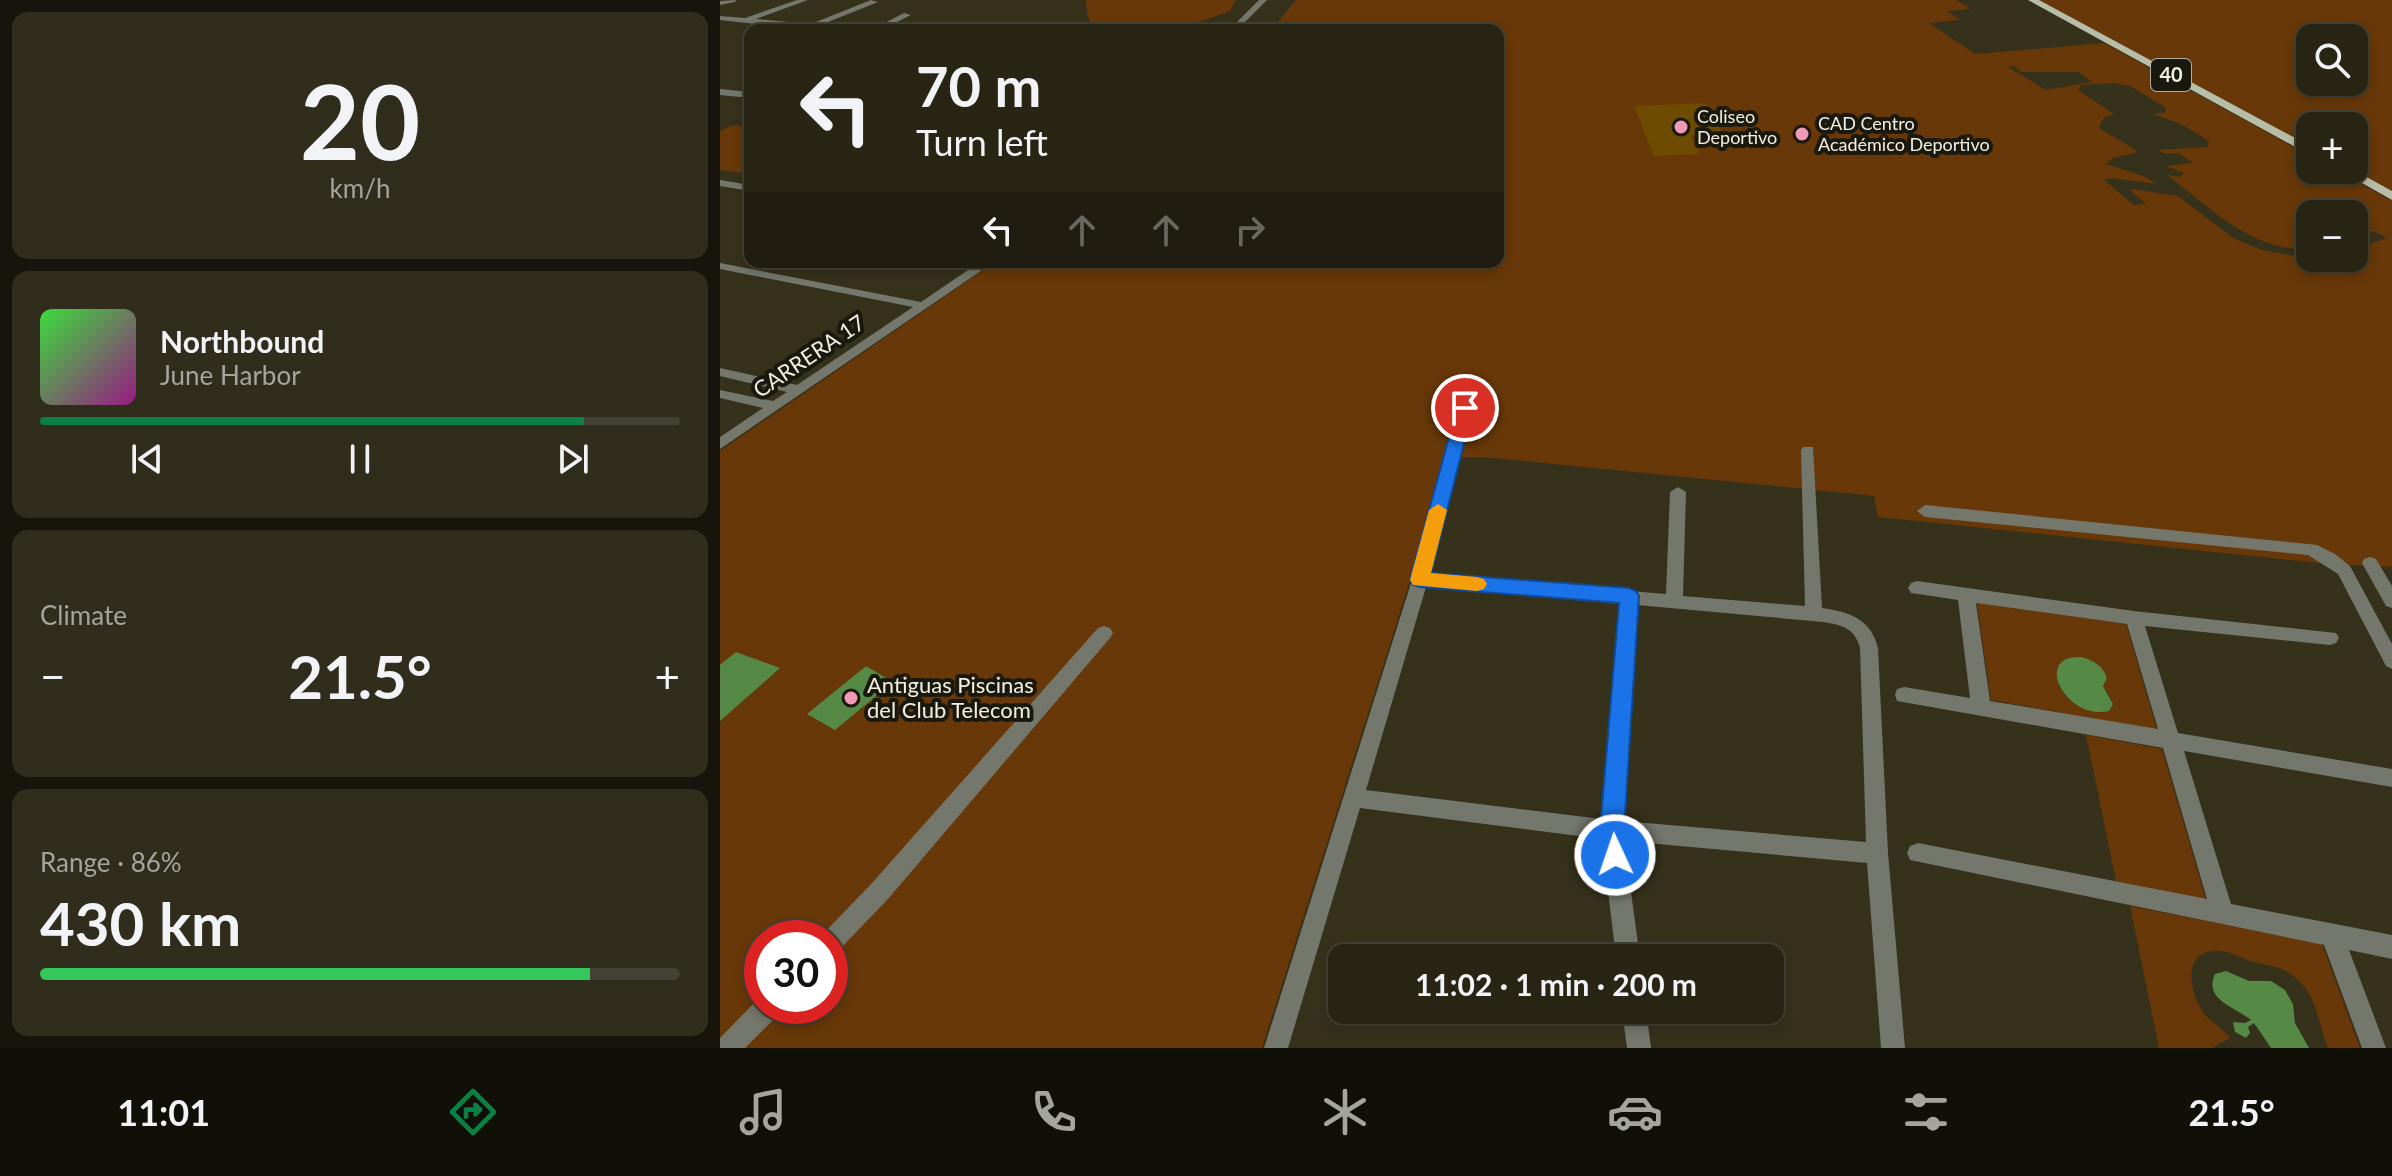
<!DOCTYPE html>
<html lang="en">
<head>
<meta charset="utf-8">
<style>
	:root { --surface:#282514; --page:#302d1d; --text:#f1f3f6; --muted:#a5a5a0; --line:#444234; --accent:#0b8043 }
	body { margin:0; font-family:Lato,sans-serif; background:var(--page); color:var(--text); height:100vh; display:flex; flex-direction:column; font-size:30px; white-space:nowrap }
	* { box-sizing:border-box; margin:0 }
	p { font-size:26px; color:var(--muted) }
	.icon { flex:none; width:44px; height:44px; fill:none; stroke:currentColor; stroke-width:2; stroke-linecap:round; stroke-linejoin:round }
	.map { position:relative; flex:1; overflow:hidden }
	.details { display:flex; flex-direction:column; gap:12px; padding:12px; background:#16140b; width:720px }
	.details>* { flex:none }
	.banner { position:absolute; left:24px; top:24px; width:760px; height:244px; border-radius:16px; box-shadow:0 4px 12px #0003,0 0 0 2px var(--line); background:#282514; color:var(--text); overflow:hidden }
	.buttons { position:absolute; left:1576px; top:24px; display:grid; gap:16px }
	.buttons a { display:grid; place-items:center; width:72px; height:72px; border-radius:16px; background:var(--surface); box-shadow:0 4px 12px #0003,0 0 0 2px var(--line); font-size:40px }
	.speed { position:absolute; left:24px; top:920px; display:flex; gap:16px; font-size:40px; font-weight:700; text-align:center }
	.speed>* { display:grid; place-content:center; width:104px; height:104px; border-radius:50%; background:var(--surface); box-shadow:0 4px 12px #0003,0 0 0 2px var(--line); line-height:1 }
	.speed .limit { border:12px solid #d22; background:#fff; color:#111 }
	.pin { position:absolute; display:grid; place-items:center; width:68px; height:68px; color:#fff; margin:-34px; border:4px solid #fff; border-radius:50%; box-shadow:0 2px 8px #0007 }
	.me { position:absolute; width:88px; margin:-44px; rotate:357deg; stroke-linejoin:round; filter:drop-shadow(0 0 6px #0008) }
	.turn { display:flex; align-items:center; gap:28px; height:168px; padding:0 40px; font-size:36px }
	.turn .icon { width:104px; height:104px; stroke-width:2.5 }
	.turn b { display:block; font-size:56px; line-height:68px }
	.lanes { display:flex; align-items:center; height:76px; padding:0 40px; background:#0003; justify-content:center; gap:40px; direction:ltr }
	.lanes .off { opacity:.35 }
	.big { font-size:60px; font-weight:700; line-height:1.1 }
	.details .widget { flex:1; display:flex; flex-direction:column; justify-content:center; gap:12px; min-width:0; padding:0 28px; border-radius:16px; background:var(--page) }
	.details .dial { align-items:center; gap:0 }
	.dial b { font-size:104px; line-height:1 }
	.song { display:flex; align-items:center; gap:24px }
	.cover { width:96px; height:96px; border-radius:12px; background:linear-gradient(135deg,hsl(120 70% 55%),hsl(310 70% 35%)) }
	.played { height:8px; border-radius:4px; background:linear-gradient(90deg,var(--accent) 85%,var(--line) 85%) }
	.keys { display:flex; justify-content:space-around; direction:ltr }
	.heat { display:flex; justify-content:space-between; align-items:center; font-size:44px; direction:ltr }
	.charge { height:12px; border-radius:6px; background:linear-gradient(90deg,#34c759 86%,var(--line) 0) }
	.trip { position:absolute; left:608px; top:944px; width:456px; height:80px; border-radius:16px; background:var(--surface); box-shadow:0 4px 12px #0003,0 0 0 2px var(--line); font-weight:700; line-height:80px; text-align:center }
	.dock { display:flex; height:128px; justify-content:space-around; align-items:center; background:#100f08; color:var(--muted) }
	.dock .icon { width:56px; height:56px }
	.dock .current { color:var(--accent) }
	.dock b { font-size:36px; color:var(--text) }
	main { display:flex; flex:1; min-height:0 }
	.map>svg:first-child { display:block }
	.green { fill:#683808; fill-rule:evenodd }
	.water { fill:#558945 }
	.building { fill:#6d4b00 }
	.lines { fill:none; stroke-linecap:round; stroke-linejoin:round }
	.minor { fill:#74776c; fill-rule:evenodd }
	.primary { fill:#b7bda7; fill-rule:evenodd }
	.route { fill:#1a73e8; stroke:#114b97; stroke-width:2 }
	.slow { fill:#f59e0b }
	.poi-dot { fill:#f09ab6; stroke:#1a190f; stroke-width:3 }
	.labels { text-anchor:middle; stroke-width:8; stroke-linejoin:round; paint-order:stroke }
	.far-poi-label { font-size:18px; fill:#f3f0e3; stroke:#1a190f; text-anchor:start }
	.shield { fill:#1a190f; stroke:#b2b0a3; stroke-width:2 }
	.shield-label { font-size:20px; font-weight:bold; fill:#f3f0e3 }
	.street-label { font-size:22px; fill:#f3f0e3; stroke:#1a190f }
	.poi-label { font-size:22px; fill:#f3f0e3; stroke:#1a190f; text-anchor:start }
</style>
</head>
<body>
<main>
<section class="details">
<div class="widget dial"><b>20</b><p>km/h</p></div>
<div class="widget">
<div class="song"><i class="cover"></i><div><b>Northbound</b><p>June Harbor</p></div></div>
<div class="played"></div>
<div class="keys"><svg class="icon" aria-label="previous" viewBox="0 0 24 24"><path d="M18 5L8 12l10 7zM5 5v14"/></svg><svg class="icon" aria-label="pause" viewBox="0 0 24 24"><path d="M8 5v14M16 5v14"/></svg><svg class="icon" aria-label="next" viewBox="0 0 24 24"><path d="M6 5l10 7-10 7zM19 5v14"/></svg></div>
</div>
<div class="widget"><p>Climate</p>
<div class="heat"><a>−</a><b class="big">21.5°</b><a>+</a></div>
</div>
<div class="widget"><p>Range · 86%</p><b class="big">430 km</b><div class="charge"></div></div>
</section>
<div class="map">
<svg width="1672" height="1048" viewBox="0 0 1672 1048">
	<rect width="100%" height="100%" fill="#35311b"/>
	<!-- green -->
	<g class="green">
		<path d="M 366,0 L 515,0 L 511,10 C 485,24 395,44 372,23 C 366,18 367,8 366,0 Z"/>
		<path d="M 576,0 L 1236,0 L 1251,9 L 1227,11 L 1240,20 L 1209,23 L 1255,54 L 1384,43 L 1590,156 L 1590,170 L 1616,170 L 1672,201 L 1672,567 L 1599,563 L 1158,517 L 1154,496 L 775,458 L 724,457 L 689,584 L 542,1048 L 0,1048 L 0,451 L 275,262 L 416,262 L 440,265 L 444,262 L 778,262 L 778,30 L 551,30 ZM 1294,66 L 1301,72 L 1358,72 L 1372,82 L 1326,90 L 1288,67 ZM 1394,83 L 1410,86 L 1445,107 L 1446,112 L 1433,114 L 1463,125 L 1489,141 L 1488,147 L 1438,150 L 1445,154 L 1458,153 L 1473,163 L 1446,166 L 1464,173 L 1460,177 L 1447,175 C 1489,206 1533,254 1590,248 L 1590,214 L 1634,214 L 1634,237 L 1653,231 L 1667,238 L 1634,249 L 1634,258 L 1586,258 L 1542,250 L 1513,238 L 1458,196 L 1413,189 L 1411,191 L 1426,204 L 1414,205 L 1384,180 L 1392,178 L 1436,184 L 1423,176 L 1386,164 L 1393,158 L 1415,153 L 1416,150 L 1379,128 L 1384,117 L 1394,114 L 1358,90 L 1361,85 ZM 42,938 L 110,938 L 110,1006 L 42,1006 Z"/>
		<path d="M 1319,0 L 1672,0 L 1672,191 L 1634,170 L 1634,126 L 1590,126 L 1590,146 ZM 1590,38 L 1634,38 L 1634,82 L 1590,82 Z"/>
		<polygon points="13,125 30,127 30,174 0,170 0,131"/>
		<path d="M 1257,603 L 1406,624 L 1437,730 L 1271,700 ZM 1358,657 L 1372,661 L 1387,676 L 1383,686 L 1392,700 L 1379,712 C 1355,709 1335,694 1337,668 L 1347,659 Z"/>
		<polygon points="1366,735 1442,749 1486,900 1396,881"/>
		<path d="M 1410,906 L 1602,944 L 1640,1048 L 1608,1048 C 1598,1024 1599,1001 1579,981 C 1565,967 1552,966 1534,962 C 1520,958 1508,949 1492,951 C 1460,955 1471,1000 1487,1017 C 1495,1024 1503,1029 1510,1038 L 1492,1048 L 1439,1048 Z"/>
	</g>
	<!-- water -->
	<g class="water">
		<polygon points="16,652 60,668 0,721 0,665"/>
		<path d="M 1361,657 C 1373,660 1383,666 1387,678 L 1383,686 L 1393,704 L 1389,711 C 1346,721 1312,655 1361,657 Z"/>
		<polygon points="146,666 173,682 115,730 87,714"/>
		<path d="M 1506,971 L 1529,981 L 1551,981 L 1565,990 L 1573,1004 L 1575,1023 L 1589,1048 L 1551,1048 L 1534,1023 L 1528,1027 L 1530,1033 L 1526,1038 L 1515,1032 L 1513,1022 L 1525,1023 L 1531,1020 C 1516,1007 1483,1000 1495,974 Z"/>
	</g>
	<!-- building -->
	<polygon class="building" points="986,103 1004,135 971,136 980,154 934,156 914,106"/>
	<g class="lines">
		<!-- minor -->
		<g class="minor">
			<polygon points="16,0 15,2 0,5 0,1"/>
			<polygon points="77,0 88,0 36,19 91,24 151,0 158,2 88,30 0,20 0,16 25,18"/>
			<polygon points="539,0 547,0 517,30 509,30"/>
			<polygon points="184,13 191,15 161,30 151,30"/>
			<polygon points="30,50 30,55 25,55 25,51"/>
			<polygon points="0,89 30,92 30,98 0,95"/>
			<polygon points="0,180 30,185 30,191 0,186"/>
			<polygon points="260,262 274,262 0,449 0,437 43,408 0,398 0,390 53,401 67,392 0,376 0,368 77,385 193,307 0,269 0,263 201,302"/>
			<path d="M 751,379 L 758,383 L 710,574 L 946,594 L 950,492 L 958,487 L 966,492 L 963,596 L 1085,606 L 1081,450 L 1083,447 L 1093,447 L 1102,608 C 1130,612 1151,619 1158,648 L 1168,853 L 1185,1048 L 1161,1048 L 1147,863 L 904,841 L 920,958 L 896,958 L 882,839 L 640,808 L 568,1048 L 544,1048 L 692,580 L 744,383 ZM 706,587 L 900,604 L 882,819 L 646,790 ZM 917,605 L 1103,622 C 1122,625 1135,628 1140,648 L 1146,842 L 903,821 Z"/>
			<polygon points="1205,505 1597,545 1615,554 1630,566 1672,644 1672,669 1666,666 1618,574 1588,555 1205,517 1197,511"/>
			<polygon points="1650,557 1656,559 1672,586 1672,608 1666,606 1642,563 1644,559"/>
			<path d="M 1197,581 L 1414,611 L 1616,633 L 1619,638 L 1616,643 L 1610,645 L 1425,626 L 1458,733 L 1672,769 L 1672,787 L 1464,751 L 1511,904 L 1672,935 L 1672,959 L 1629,950 L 1666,1048 L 1642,1048 L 1604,945 L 1190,860 L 1187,853 L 1190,846 L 1198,843 L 1487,899 L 1443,748 L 1177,701 L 1175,695 L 1177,689 L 1184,687 L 1250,698 L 1238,600 L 1191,593 L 1188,588 L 1191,583 ZM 1256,603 L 1407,624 L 1438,729 L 1270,701 Z"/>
			<polygon points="384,626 390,628 393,633 390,638 168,899 118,951 110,955 110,938 101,938 102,935 152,883 378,628"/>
			<polygon points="40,997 42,1006 61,1006 58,1015 25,1048 0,1048 0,1038"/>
			<polygon points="902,1010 926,1010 931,1048 907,1048"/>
		</g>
		<!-- primary -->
		<g class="primary">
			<polygon points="1308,0 1319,0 1590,146 1590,155"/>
			<polygon points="1619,170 1634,170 1672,191 1672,200"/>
		</g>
	</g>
	<!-- route -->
	<polygon class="route" points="745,403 753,408 711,573 909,588 916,591 919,596 904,830 907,855 904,864 895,867 886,864 880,830 899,603 700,587 693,585 690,580 737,408"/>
	<!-- slow -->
	<polygon class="slow" points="718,504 727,510 711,573 757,577 764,579 767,584 764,589 757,591 693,585 690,580 709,510"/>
	<!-- markers -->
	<g class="poi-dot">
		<circle cx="961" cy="127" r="8"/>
		<circle cx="1082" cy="134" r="8"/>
		<circle cx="131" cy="698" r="8"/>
	</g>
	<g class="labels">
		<!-- far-poi labels -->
		<g class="far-poi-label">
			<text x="977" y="123">Coliseo<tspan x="977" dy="21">Deportivo</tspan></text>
			<text x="1098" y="130">CAD Centro<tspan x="1098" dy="21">Académico Deportivo</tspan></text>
		</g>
		<!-- shield labels -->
		<rect class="shield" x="1431" y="59" width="40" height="32" rx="6"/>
		<g class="shield-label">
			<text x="1451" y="82">40</text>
		</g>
		<!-- street labels -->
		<g class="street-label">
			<text transform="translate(89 356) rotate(-34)" y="8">CARRERA 17</text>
		</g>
		<!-- poi labels -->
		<g class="poi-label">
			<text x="147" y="693">Antiguas Piscinas<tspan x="147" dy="25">del Club Telecom</tspan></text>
		</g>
	</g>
</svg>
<div class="buttons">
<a><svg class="icon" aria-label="search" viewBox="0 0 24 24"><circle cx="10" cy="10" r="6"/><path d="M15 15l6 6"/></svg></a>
<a>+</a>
<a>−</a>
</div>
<div class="speed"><div class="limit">30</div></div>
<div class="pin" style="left:745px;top:408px;background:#d93025"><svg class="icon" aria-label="arrive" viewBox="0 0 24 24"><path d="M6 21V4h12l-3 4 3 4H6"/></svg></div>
<svg class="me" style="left:895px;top:855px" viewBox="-20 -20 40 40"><circle r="17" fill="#1a73e8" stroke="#fff" stroke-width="3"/><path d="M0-11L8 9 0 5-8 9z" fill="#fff"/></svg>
<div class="trip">11:02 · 1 min · 200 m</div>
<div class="banner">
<div class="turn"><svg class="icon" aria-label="left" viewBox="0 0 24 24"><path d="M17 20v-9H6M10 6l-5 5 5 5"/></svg><div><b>70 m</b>Turn left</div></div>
<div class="lanes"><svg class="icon" aria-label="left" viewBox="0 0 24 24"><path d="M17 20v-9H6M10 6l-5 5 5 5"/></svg><svg class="icon off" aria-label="ahead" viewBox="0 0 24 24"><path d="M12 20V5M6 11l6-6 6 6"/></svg><svg class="icon off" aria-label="ahead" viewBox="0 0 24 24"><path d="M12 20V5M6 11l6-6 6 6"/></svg><svg class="icon off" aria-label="right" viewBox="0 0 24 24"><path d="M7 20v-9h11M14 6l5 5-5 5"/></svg></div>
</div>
</div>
</main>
<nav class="dock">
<b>11:01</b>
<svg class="icon current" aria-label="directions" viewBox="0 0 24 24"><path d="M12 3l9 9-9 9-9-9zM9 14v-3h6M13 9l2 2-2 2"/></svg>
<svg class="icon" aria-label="music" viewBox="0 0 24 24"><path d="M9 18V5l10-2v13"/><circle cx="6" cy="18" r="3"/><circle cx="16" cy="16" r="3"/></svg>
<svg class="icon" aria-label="phone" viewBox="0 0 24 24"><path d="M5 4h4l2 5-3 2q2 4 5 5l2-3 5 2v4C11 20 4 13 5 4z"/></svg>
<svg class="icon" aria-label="climate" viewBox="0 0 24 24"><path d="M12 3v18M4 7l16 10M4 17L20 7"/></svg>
<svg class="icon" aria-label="car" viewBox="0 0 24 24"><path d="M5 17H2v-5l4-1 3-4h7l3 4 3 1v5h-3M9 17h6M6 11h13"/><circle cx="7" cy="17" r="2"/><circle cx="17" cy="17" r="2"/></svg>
<svg class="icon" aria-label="filters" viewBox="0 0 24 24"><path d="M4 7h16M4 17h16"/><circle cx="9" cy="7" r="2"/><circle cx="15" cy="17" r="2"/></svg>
<b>21.5°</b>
</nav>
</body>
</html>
